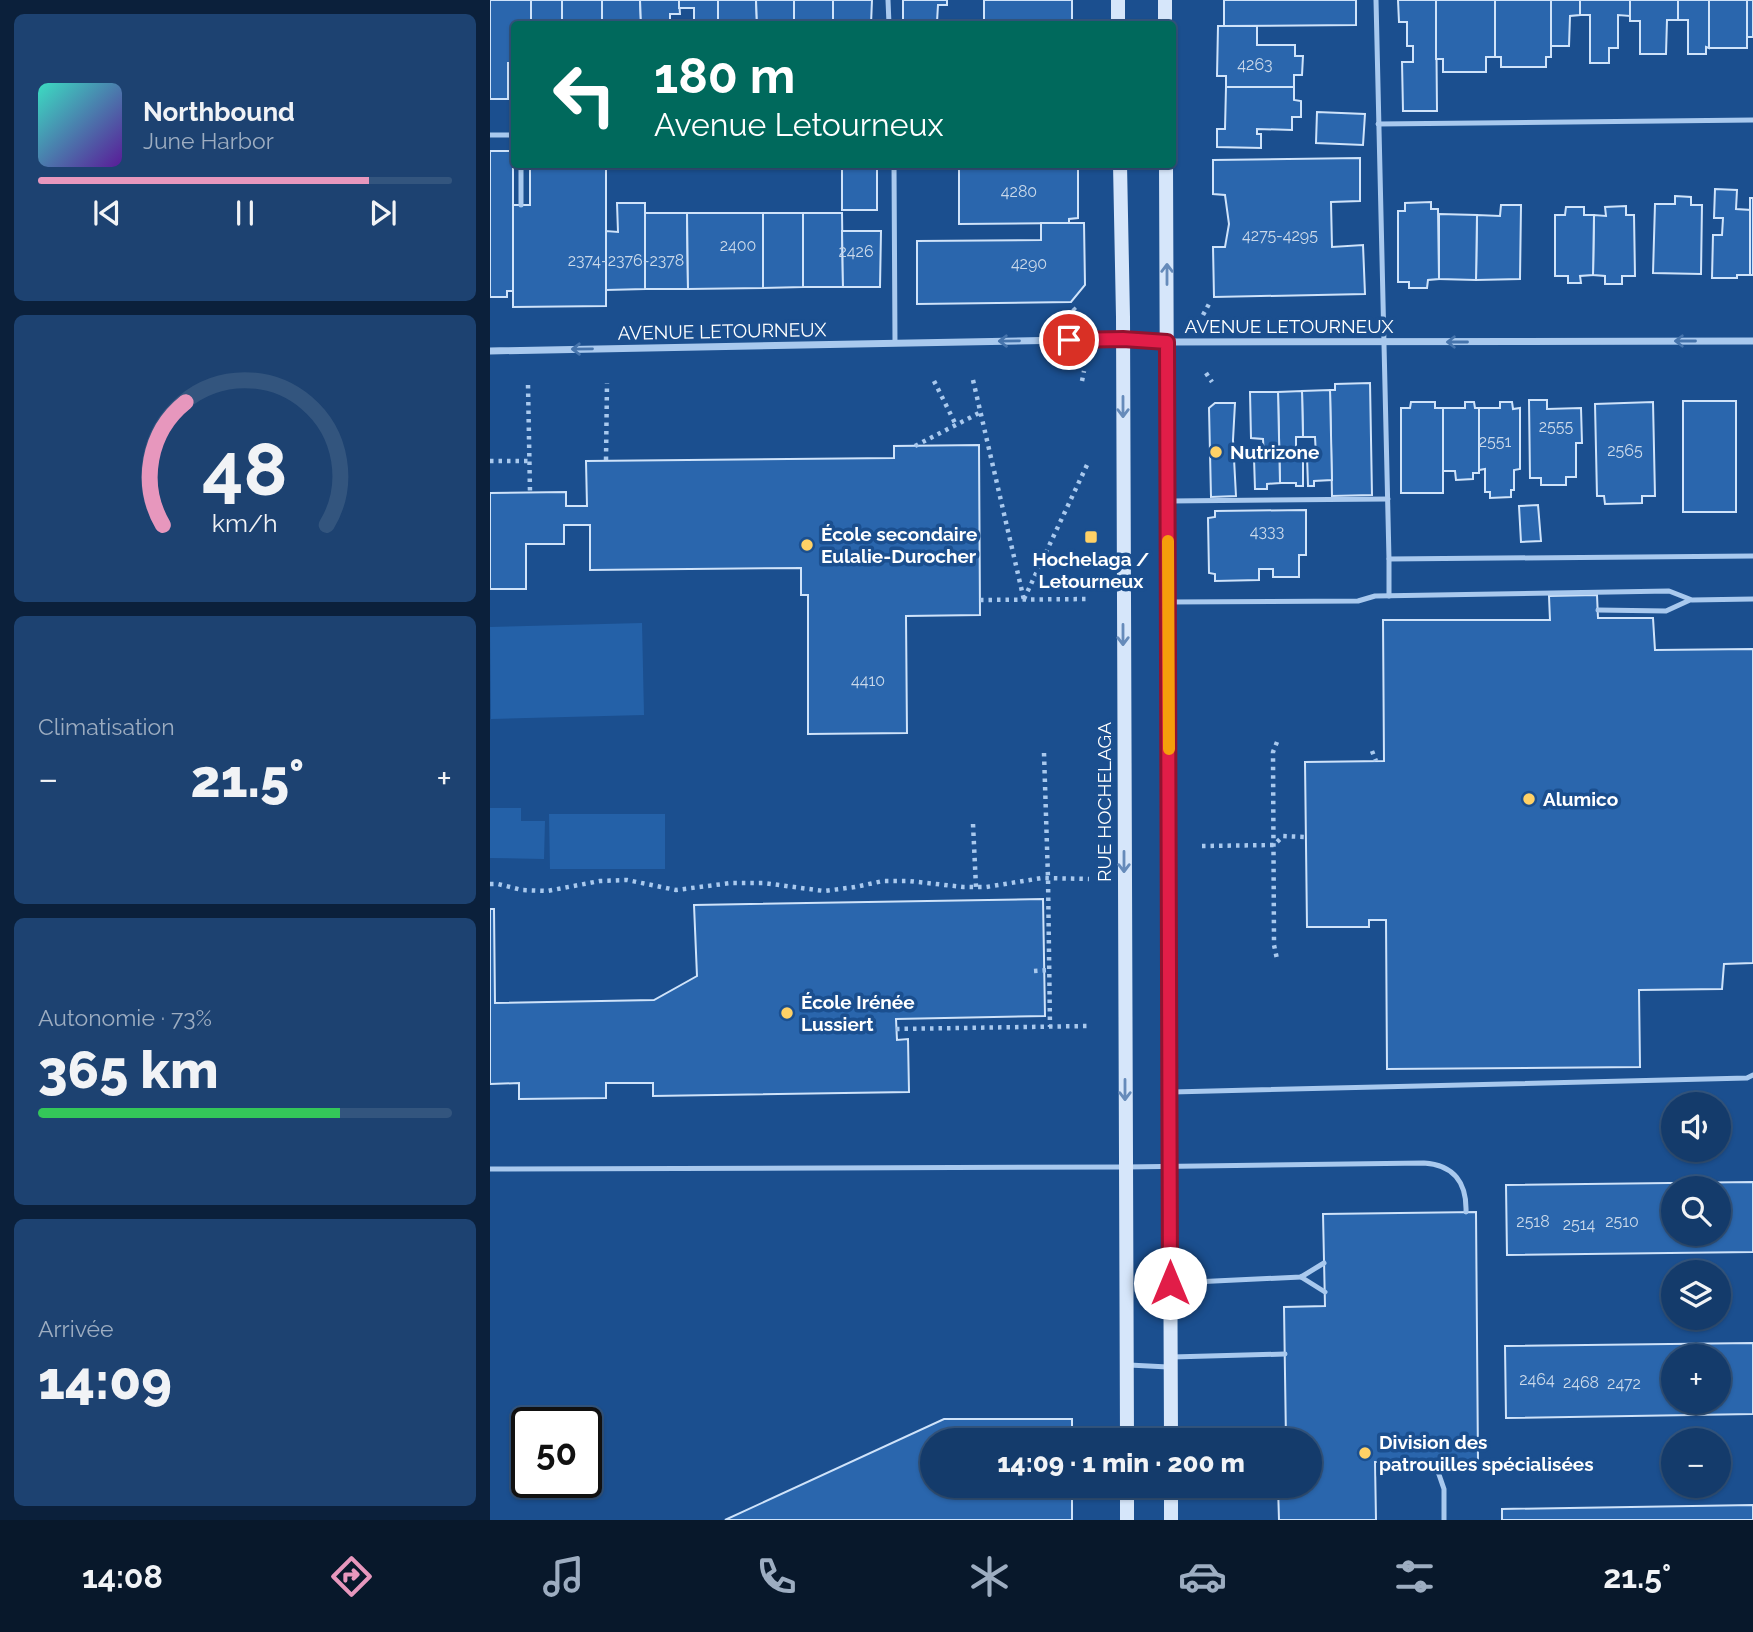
<!DOCTYPE html>
<html lang="fr">
<head>
<meta charset="utf-8">
<style>
	:root { --surface:#143b6b; --page:#1d4271; --text:#f1f3f6; --muted:#9dadc1; --line:#33557e; --accent:#e797bd }
	body { margin:0; font-family:Raleway,sans-serif; background:var(--page); color:var(--text); height:100vh; display:flex; flex-direction:column; font-size:26px; white-space:nowrap }
	* { box-sizing:border-box; margin:0 }
	p { font-size:23px; color:var(--muted) }
	.icon { flex:none; width:38px; height:38px; fill:none; stroke:currentColor; stroke-width:2; stroke-linecap:round; stroke-linejoin:round }
	.map { position:relative; flex:1; overflow:hidden }
	.panel { display:flex; flex-direction:column; gap:14px; padding:14px; background:#0b203b; width:490px }
	.panel>* { flex:none }
	.hud { position:absolute; left:21px; top:21px; width:665px; height:147px; border-radius:7px; box-shadow:0 2px 5px #0004,0 0 0 2px var(--line); background:#00695c; color:#fff; overflow:hidden }
	.fabs { position:absolute; left:1171px; top:1092px; display:grid; gap:14px }
	.fabs a { display:grid; place-items:center; width:70px; height:70px; border-radius:50%; background:var(--surface); box-shadow:0 2px 5px #0004,0 0 0 2px var(--line); font-size:35px }
	.speed { position:absolute; left:21px; top:1407px; display:flex; gap:14px; font-size:35px; font-weight:700; text-align:center }
	.speed>* { display:grid; place-content:center; width:91px; height:91px; border-radius:50%; background:var(--surface); box-shadow:0 2px 5px #0004,0 0 0 2px var(--line); line-height:1 }
	.speed .limit { border:4px solid #111; border-radius:10px; background:#fff; color:#111 }
	.pin { position:absolute; display:grid; place-items:center; width:60px; height:60px; color:#fff; margin:-30px; border:4px solid #fff; border-radius:50%; box-shadow:0 2px 7px #0007 }
	.me { position:absolute; width:77px; margin:-38px; rotate:0deg; stroke-linejoin:round; filter:drop-shadow(0 0 5px #0008) }
	.turn { display:flex; align-items:center; gap:24px; height:147px; padding:0 28px; font-size:32px }
	.turn .icon { width:91px; height:91px; stroke-width:2.5 }
	.turn b { display:block; font-size:49px; line-height:60px }
	.big { font-size:52px; font-weight:800; line-height:1.1 }
	.panel .card { flex:1; display:flex; flex-direction:column; justify-content:center; gap:10px; min-width:0; padding:0 24px; border-radius:10px; background:var(--page) }
	.panel .dial { align-items:center; gap:0 }
	.dial svg { height:182px; overflow:visible; fill:none; stroke:var(--line); stroke-width:7; stroke-linecap:round; text-anchor:middle }
	.dial text { fill:var(--text); stroke:none }
	.song { display:flex; align-items:center; gap:21px }
	.cover { width:84px; height:84px; border-radius:10px; background:linear-gradient(135deg,hsl(170 70% 55%),hsl(270 70% 35%)) }
	.played { height:7px; border-radius:4px; background:linear-gradient(90deg,var(--accent) 80%,var(--line) 80%) }
	.keys { display:flex; justify-content:space-around; direction:ltr }
	.heat { display:flex; justify-content:space-between; align-items:center; font-size:38px; direction:ltr }
	.charge { height:10px; border-radius:5px; background:linear-gradient(90deg,#34c759 73%,var(--line) 0) }
	.trip { position:absolute; left:430px; top:1428px; width:402px; height:70px; border-radius:35px; background:var(--surface); box-shadow:0 2px 5px #0004,0 0 0 2px var(--line); font-weight:800; line-height:70px; text-align:center }
	.menu { display:flex; height:112px; justify-content:space-around; align-items:center; background:#08182b; color:var(--muted) }
	.menu .icon { width:49px; height:49px }
	.menu .on { color:var(--accent) }
	.menu b { font-size:32px; color:var(--text) }
	main { display:flex; flex:1; min-height:0 }
	.map>svg:first-child { display:block }
	.green { fill:#2461a8 }
	.building { fill:#2a66ad; stroke:#cfe3fa; stroke-width:2; fill-rule:evenodd }
	.lines { fill:none; stroke-linecap:round; stroke-linejoin:round }
	.path { stroke:#a9c9ee; stroke-width:4.5; stroke-dasharray:3.5 5; stroke-linecap:butt }
	.service { stroke:#a9c9ee; stroke-width:5 }
	.minor { stroke:#a9c9ee; stroke-width:7 }
	.secondary { stroke:#d6e6fa; stroke-width:14 }
	.oneway { stroke:#668bba }
	.oneway2 { stroke:#4674ac }
	.route-casing { stroke:#92132f; stroke-width:18 }
	.route { stroke:#e11d48; stroke-width:12 }
	.slow { stroke:#f59e0b; stroke-width:12 }
	.poi-dot { fill:#ffd166; stroke:#1b4f8f; stroke-width:2.5 }
	.labels { text-anchor:middle; stroke-width:7; stroke-linejoin:round; paint-order:stroke }
	.number-label { font-size:16px; fill:#cad9ea }
	.street-label { font-size:19px; fill:#fff; stroke:#1b4f8f }
	.poi-label { font-size:19px; font-weight:bold; fill:#fff; stroke:#1b4f8f; text-anchor:start }
</style>
</head>
<body>
<main>
<section class="panel">
<div class="card">
<div class="song"><i class="cover"></i><div><b>Northbound</b><p>June Harbor</p></div></div>
<div class="played"></div>
<div class="keys"><svg class="icon" aria-label="previous" viewBox="0 0 24 24"><path d="M18 5L8 12l10 7zM5 5v14"/></svg><svg class="icon" aria-label="pause" viewBox="0 0 24 24"><path d="M8 5v14M16 5v14"/></svg><svg class="icon" aria-label="next" viewBox="0 0 24 24"><path d="M6 5l10 7-10 7zM19 5v14"/></svg></div>
</div>
<div class="card dial"><svg viewBox="0 0 100 80">
<path d="M14 69A42 42 0 1 1 86 69"/>
<path d="M14 69A42 42 0 0 1 24 15" stroke="#e797bd"/>
<text x="50" y="56" font-size="32" font-weight="700">48</text>
<text x="50" y="72" font-size="11">km/h</text>
</svg></div>
<div class="card"><p>Climatisation</p>
<div class="heat"><a>−</a><b class="big">21.5°</b><a>+</a></div>
</div>
<div class="card"><p>Autonomie · 73%</p><b class="big">365 km</b><div class="charge"></div></div>
<div class="card"><p>Arrivée</p><b class="big">14:09</b></div>
</section>
<div class="map">
<svg width="1263" height="1520" viewBox="0 0 1263 1520">
	<rect width="100%" height="100%" fill="#1b4f8f"/>
	<!-- green -->
	<g class="green">
		<polygon points="152,623 154,715 1,719 0,627"/>
		<polygon points="0,808 31,808 31,821 55,821 54,859 0,858"/>
		<polygon points="59,814 175,814 175,869 60,869"/>
	</g>
	<!-- building -->
	<g class="building">
		<polygon points="0,0 41,0 41,24 24,24 24,63 18,63 18,99 0,99"/>
		<rect x="41" y="0" width="31" height="24"/>
		<rect x="72" y="0" width="40" height="24"/>
		<polygon points="112,0 150,0 151,24 112,24"/>
		<polygon points="150,0 189,0 190,14 180,14 180,24 151,24"/>
		<polygon points="189,0 228,0 228,24 204,24 204,8 189,8"/>
		<polygon points="228,0 266,0 267,24 228,24"/>
		<polygon points="266,0 304,0 304,24 267,24"/>
		<rect x="304" y="0" width="39" height="24"/>
		<polygon points="343,0 382,0 381,24 343,24"/>
		<polygon points="413,0 457,0 457,5 448,5 447,22 441,22 442,24 413,24"/>
		<polygon points="494,0 582,0 582,22 494,23"/>
		<polygon points="734,0 866,0 866,25 734,26"/>
		<polygon points="908,0 946,0 947,111 913,111 912,62 923,62 923,46 917,46 917,22 909,22"/>
		<polygon points="946,0 1005,0 1005,57 996,57 996,72 953,72 953,59 946,59"/>
		<polygon points="1005,0 1061,0 1061,57 1056,57 1056,67 1011,67 1011,57 1005,57"/>
		<polygon points="1061,0 1090,0 1090,15 1080,16 1079,46 1061,46"/>
		<polygon points="1090,0 1140,0 1140,16 1128,15 1128,48 1119,48 1119,63 1100,63 1100,15 1090,15"/>
		<polygon points="1140,0 1188,0 1188,20 1177,20 1176,54 1150,54 1150,21 1140,21"/>
		<polygon points="1188,0 1219,0 1219,48 1216,47 1216,54 1198,54 1198,20 1188,20"/>
		<rect x="1219" y="0" width="38" height="48"/>
		<rect x="1257" y="0" width="6" height="37"/>
		<polygon points="578,22 578,24 508,24 508,23"/>
		<polygon points="728,26 767,26 767,45 805,45 805,56 813,56 812,75 804,75 804,87 736,87 736,76 727,76"/>
		<polygon points="736,87 804,87 804,100 811,101 811,117 802,117 802,130 767,129 767,134 771,134 771,148 727,147 727,129 735,129"/>
		<polygon points="827,112 875,114 873,145 826,143"/>
		<polygon points="0,151 23,151 23,291 17,291 17,297 0,297"/>
		<polygon points="870,158 870,201 841,202 842,247 873,245 875,294 724,297 723,247 735,247 739,224 735,195 723,194 723,160"/>
		<polygon points="40,164 116,164 116,306 23,307 23,205 40,205"/>
		<rect x="352" y="164" width="35" height="46"/>
		<polygon points="469,164 588,164 588,218 579,219 579,223 469,224"/>
		<polygon points="1225,189 1247,190 1246,209 1261,210 1260,275 1247,275 1247,278 1222,278 1223,235 1232,235 1233,218 1224,218"/>
		<polygon points="1185,196 1201,197 1201,205 1212,205 1211,274 1163,273 1165,204 1185,204"/>
		<rect x="1260" y="198" width="3" height="77"/>
		<polygon points="941,202 941,209 948,209 949,279 938,280 937,288 919,288 919,282 908,282 908,211 915,211 915,203"/>
		<polygon points="127,203 155,203 155,289 116,290 116,231 128,232"/>
		<polygon points="1011,205 1031,205 1030,279 986,280 987,215 1010,216"/>
		<polygon points="1136,206 1136,215 1144,215 1145,276 1132,276 1132,284 1115,284 1115,276 1103,275 1104,215 1116,216 1115,207"/>
		<polygon points="1076,207 1094,207 1094,215 1104,215 1103,275 1090,276 1091,283 1078,283 1078,276 1065,276 1065,215 1075,215"/>
		<polygon points="155,213 197,213 198,289 155,289"/>
		<polygon points="197,213 273,213 273,288 198,289"/>
		<polygon points="273,213 313,213 313,287 273,288"/>
		<polygon points="313,213 352,213 353,287 313,287"/>
		<polygon points="949,214 987,215 986,280 949,279"/>
		<polygon points="551,223 594,223 595,285 581,302 427,304 427,241 551,240"/>
		<polygon points="352,231 391,231 390,287 353,287"/>
		<polygon points="880,383 882,495 842,496 840,390 845,390 845,384"/>
		<polygon points="840,390 842,480 824,481 824,486 818,486 817,456 826,456 825,437 813,437 812,391"/>
		<polygon points="812,391 813,437 806,437 806,458 813,457 813,486 806,486 806,483 790,483 788,392"/>
		<polygon points="760,392 788,392 790,483 777,484 777,489 765,489 764,458 774,458 773,439 761,438"/>
		<polygon points="1039,400 1057,400 1057,409 1091,408 1092,443 1086,443 1086,477 1076,477 1076,485 1051,485 1051,478 1040,478"/>
		<rect x="1193" y="401" width="53" height="111"/>
		<polygon points="921,402 945,402 945,408 953,408 953,493 911,493 911,408 920,408"/>
		<polygon points="975,402 984,402 985,408 989,408 989,473 983,473 983,479 966,480 965,471 953,471 953,408 975,408"/>
		<polygon points="1010,402 1022,402 1023,409 1030,408 1030,469 1024,470 1024,490 1021,490 1021,497 1000,498 1000,492 995,492 995,469 989,470 989,408 1010,408"/>
		<polygon points="1163,402 1165,496 1152,496 1152,503 1115,504 1114,496 1107,496 1105,404"/>
		<polygon points="725,403 745,403 743,440 746,496 721,497 719,408"/>
		<polygon points="489,445 490,615 416,616 417,733 318,734 318,595 311,595 311,568 100,570 100,525 74,525 74,544 36,544 36,589 0,589 0,493 76,492 76,506 97,506 96,461 404,458 404,446"/>
		<polygon points="1048,505 1051,541 1031,542 1029,506"/>
		<polygon points="816,510 816,555 809,555 809,577 783,577 783,569 769,569 769,580 725,581 725,574 719,573 718,518 725,517 725,511"/>
		<polygon points="1107,595 1108,618 1163,618 1165,650 1263,649 1263,963 1234,964 1232,989 1149,990 1150,1067 897,1069 896,920 879,920 879,927 817,927 815,762 894,761 893,620 1060,620 1059,596"/>
		<polygon points="553,899 555,1016 406,1019 407,1040 418,1039 419,1092 163,1096 163,1083 116,1083 116,1098 29,1099 29,1083 0,1084 0,909 4,909 5,1003 164,1000 207,976 204,905"/>
		<path d="M 1263,1182 L 1263,1252 L 1017,1255 L 1016,1185 ZM 1183,1188 L 1228,1188 L 1228,1234 L 1183,1234 Z"/>
		<polygon points="986,1212 988,1462 885,1462 886,1520 789,1520 788,1486 821,1486 821,1440 796,1440 794,1307 835,1306 833,1214"/>
		<path d="M 1263,1343 L 1263,1414 L 1016,1418 L 1015,1346 ZM 1183,1356 L 1228,1356 L 1228,1402 L 1183,1402 Z"/>
		<polygon points="454,1419 582,1419 582,1440 443,1440 443,1486 582,1486 582,1520 235,1520"/>
		<polygon points="1263,1505 1263,1520 1012,1520 1012,1509"/>
	</g>
	<g class="lines">
		<!-- path -->
		<g class="path">
			<polyline points="583,308 592,318"/>
			<polyline points="713,315 719,304"/>
			<polyline points="716,373 722,382"/>
			<polyline points="483,380 534,600"/>
			<polyline points="444,381 466,425"/>
			<polyline points="592,381 594,371"/>
			<polyline points="38,385 40,492"/>
			<polyline points="425,446 491,412"/>
			<polyline points="116,460 117,383"/>
			<polyline points="0,461 39,461"/>
			<polyline points="534,599 597,465"/>
			<polyline points="490,600 598,599"/>
			<polyline points="787,742 783,752 784,945 787,959"/>
			<polyline points="882,751 886,761"/>
			<polyline points="554,753 558,878 560,1027"/>
			<polyline points="483,824 486,887"/>
			<polyline points="712,846 784,845 793,836 816,837"/>
			<polyline points="0,884 8,884 32,890 57,891 110,881 137,880 186,890 241,883 274,883 334,891 365,887 393,881 419,881 473,887 496,887 552,878 599,879"/>
			<polyline points="544,971 559,970"/>
			<polyline points="406,1029 599,1026"/>
		</g>
		<!-- service -->
		<g class="service">
			<polyline points="398,0 399,24"/>
			<polyline points="886,0 899,559 1263,556"/>
			<polyline points="888,124 1263,120"/>
			<polyline points="0,135 24,135"/>
			<polyline points="31,164 31,205"/>
			<polyline points="404,164 405,343"/>
			<polyline points="680,501 898,499"/>
			<polyline points="899,559 899,596"/>
			<polyline points="678,602 868,601 885,596 1179,591 1202,600 1263,599"/>
			<polyline points="1108,610 1176,611 1200,600"/>
			<polyline points="682,1092 1257,1078 1263,1075"/>
			<path d="M 0,1169 L 635,1167 L 934,1163 C 964,1165 977,1183 976,1212"/>
			<polyline points="811,1277 835,1292"/>
			<polyline points="683,1283 811,1277 834,1263"/>
			<polyline points="682,1357 795,1354"/>
			<polyline points="639,1365 678,1367"/>
			<polyline points="945,1463 954,1489 954,1520"/>
		</g>
		<!-- minor -->
		<polyline class="minor" points="0,351 633,339 677,342 1263,341"/>
		<!-- secondary -->
		<g class="secondary">
			<polyline points="628,0 628,24"/>
			<polyline points="675,0 675,24"/>
			<polyline points="630,164 633,317 637,1440"/>
			<polyline points="676,164 681,1440"/>
			<polyline points="637,1486 637,1520"/>
			<polyline points="681,1486 681,1520"/>
		</g>
	</g>
	<!-- one-way arrows -->
	<defs><path id="oneway-shaft" d="M-6 0H5M1.5-3L5.5 0L1.5 3" fill="none" stroke-width="1.6" stroke-linecap="round" stroke-linejoin="round" transform="scale(1.75)"/></defs>
	<g class="oneway">
		<use href="#oneway-shaft" transform="translate(677 274) rotate(-90)"/>
		<use href="#oneway-shaft" transform="translate(633 407) rotate(90)"/>
		<use href="#oneway-shaft" transform="translate(633 635) rotate(90)"/>
		<use href="#oneway-shaft" transform="translate(634 862) rotate(90)"/>
		<use href="#oneway-shaft" transform="translate(635 1090) rotate(90)"/>
	</g>
	<g class="oneway2">
		<use href="#oneway-shaft" transform="translate(519 341) rotate(179)"/>
		<use href="#oneway-shaft" transform="translate(1195 341) rotate(180)"/>
		<use href="#oneway-shaft" transform="translate(967 342) rotate(180)"/>
		<use href="#oneway-shaft" transform="translate(92 349) rotate(179)"/>
	</g>
	<g class="lines">
		<!-- route casing -->
		<g class="route-casing">
			<polyline id="route" points="579,340 633,339 677,342 680,1283"/>
		</g>
		<!-- route -->
		<use href="#route" class="route"/>
		<!-- slow -->
		<polyline class="slow" points="678,541 679,749"/>
	</g>
	<!-- markers -->
	<g class="poi-dot">
		<circle cx="726" cy="452" r="7"/>
		<rect x="594" y="530" width="14" height="14" rx="3.5"/>
		<circle cx="317" cy="545" r="7"/>
		<circle cx="1039" cy="799" r="7"/>
		<circle cx="297" cy="1013" r="7"/>
		<circle cx="875" cy="1453" r="7"/>
	</g>
	<g class="labels">
		<!-- number labels -->
		<g class="number-label">
			<text x="765" y="70">4263</text>
			<text x="529" y="197">4280</text>
			<text x="790" y="241">4275-4295</text>
			<text x="248" y="251">2400</text>
			<text x="366" y="257">2426</text>
			<text x="136" y="266">2374-2376-2378</text>
			<text x="539" y="269">4290</text>
			<text x="1066" y="432">2555</text>
			<text x="1005" y="447">2551</text>
			<text x="1135" y="456">2565</text>
			<text x="777" y="537">4333</text>
			<text x="378" y="686">4410</text>
			<text x="1043" y="1227">2518</text>
			<text x="1132" y="1227">2510</text>
			<text x="1089" y="1230">2514</text>
			<text x="1047" y="1385">2464</text>
			<text x="1091" y="1388">2468</text>
			<text x="1134" y="1389">2472</text>
		</g>
		<!-- street labels -->
		<g class="street-label">
			<text x="799" y="333">AVENUE LETOURNEUX</text>
			<text transform="translate(232 331) rotate(-1)" y="7">AVENUE LETOURNEUX</text>
			<text transform="translate(614 802) rotate(-90)" y="7">RUE HOCHELAGA</text>
		</g>
		<!-- poi labels -->
		<g class="poi-label">
			<text x="740" y="459">Nutrizone</text>
			<text x="331" y="541">École secondaire<tspan x="331" dy="22">Eulalie-Durocher</tspan></text>
			<text x="601" y="566" text-anchor="middle">Hochelaga /<tspan x="601" dy="22">Letourneux</tspan></text>
			<text x="1053" y="806">Alumico</text>
			<text x="311" y="1009">École Irénée<tspan x="311" dy="22">Lussiert</tspan></text>
			<text x="889" y="1449">Division des<tspan x="889" dy="22">patrouilles spécialisées</tspan></text>
		</g>
	</g>
</svg>
<div class="fabs">
<a><svg class="icon" aria-label="sound" viewBox="0 0 24 24"><path d="M4 9h4l5-4v14l-5-4H4zM17 9q2 3 0 6"/></svg></a>
<a><svg class="icon" aria-label="search" viewBox="0 0 24 24"><circle cx="10" cy="10" r="6"/><path d="M15 15l6 6"/></svg></a>
<a><svg class="icon" aria-label="layers" viewBox="0 0 24 24"><path d="M12 4l9 5-9 5-9-5zM3 14l9 5 9-5"/></svg></a>
<a>+</a>
<a>−</a>
</div>
<div class="speed"><div class="limit">50</div></div>
<div class="pin" style="left:579px;top:340px;background:#d93025"><svg class="icon" aria-label="arrive" viewBox="0 0 24 24"><path d="M6 21V4h12l-3 4 3 4H6"/></svg></div>
<svg class="me" style="left:680px;top:1283px" viewBox="-20 -20 40 40"><circle r="19" fill="#fff"/><path d="M0-13L10 11 0 6-10 11z" fill="#e11d48"/></svg>
<div class="trip">14:09 · 1 min · 200 m</div>
<div class="hud">
<div class="turn"><svg class="icon" aria-label="left" viewBox="0 0 24 24"><path d="M17 20v-9H6M10 6l-5 5 5 5"/></svg><div><b>180 m</b>Avenue Letourneux</div></div>
</div>
</div>
</main>
<nav class="menu">
<b>14:08</b>
<svg class="icon on" aria-label="directions" viewBox="0 0 24 24"><path d="M12 3l9 9-9 9-9-9zM9 14v-3h6M13 9l2 2-2 2"/></svg>
<svg class="icon" aria-label="music" viewBox="0 0 24 24"><path d="M9 18V5l10-2v13"/><circle cx="6" cy="18" r="3"/><circle cx="16" cy="16" r="3"/></svg>
<svg class="icon" aria-label="phone" viewBox="0 0 24 24"><path d="M5 4h4l2 5-3 2q2 4 5 5l2-3 5 2v4C11 20 4 13 5 4z"/></svg>
<svg class="icon" aria-label="climate" viewBox="0 0 24 24"><path d="M12 3v18M4 7l16 10M4 17L20 7"/></svg>
<svg class="icon" aria-label="car" viewBox="0 0 24 24"><path d="M5 17H2v-5l4-1 3-4h7l3 4 3 1v5h-3M9 17h6M6 11h13"/><circle cx="7" cy="17" r="2"/><circle cx="17" cy="17" r="2"/></svg>
<svg class="icon" aria-label="filters" viewBox="0 0 24 24"><path d="M4 7h16M4 17h16"/><circle cx="9" cy="7" r="2"/><circle cx="15" cy="17" r="2"/></svg>
<b>21.5°</b>
</nav>
</body>
</html>
